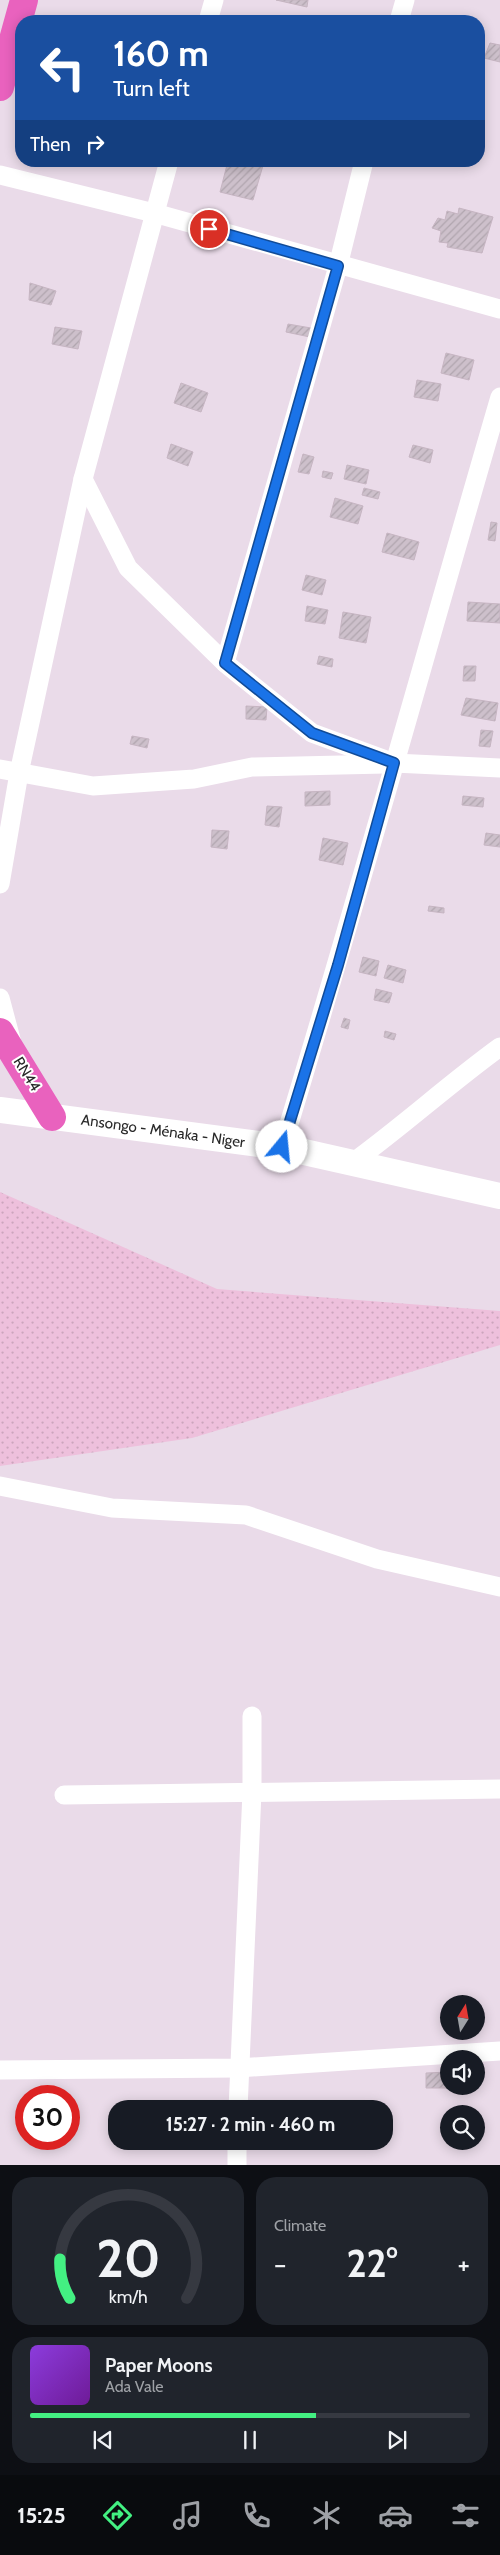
<!DOCTYPE html>
<html lang="en">
<head>
<meta charset="utf-8">
<style>
	:root { --surface:#171b24; --page:#20242c; --text:#f1f3f6; --muted:#9ea1a6; --line:#363941; --accent:#43f082 }
	body { margin:0; font-family:Cabin,sans-serif; background:var(--page); color:var(--text); height:100vh; display:flex; flex-direction:column; font-size:19px; white-space:nowrap }
	* { box-sizing:border-box; margin:0 }
	p { font-size:16px; color:var(--muted) }
	.icon { flex:none; width:28px; height:28px; fill:none; stroke:currentColor; stroke-width:2; stroke-linecap:round; stroke-linejoin:round }
	.map { position:relative; height:2165px; overflow:hidden }
	.drawer { display:flex; flex-direction:column; gap:12px; padding:12px; background:#0d0f14; flex:1 }
	.drawer>* { flex:none }
	.guide { position:absolute; left:15px; top:15px; width:470px; height:152px; border-radius:20px; box-shadow:0 2px 12px #0003; background:#1a4fa0; color:#fff; overflow:hidden }
	.needle { width:32px; rotate:11deg }
	.buttons { position:absolute; left:440px; top:1995px; display:grid; gap:10px }
	.buttons a { display:grid; place-items:center; width:45px; height:45px; border-radius:50%; background:var(--surface); box-shadow:0 2px 12px #0003; font-size:25px }
	.speed { position:absolute; left:15px; top:2085px; display:flex; gap:10px; font-size:25px; font-weight:700; text-align:center }
	.speed>* { display:grid; place-content:center; width:65px; height:65px; border-radius:50%; background:var(--surface); box-shadow:0 2px 12px #0003; line-height:1 }
	.speed .limit { border:8px solid #d22; background:#fff; color:#111 }
	.pin { position:absolute; display:grid; place-items:center; width:42px; height:42px; color:#fff; margin:-21px; border:2px solid #fff; border-radius:50%; box-shadow:0 1px 5px #0007 }
	.me { position:absolute; width:55px; margin:-28px; rotate:17deg; stroke-linejoin:round; filter:drop-shadow(0 0 4px #0008) }
	.turn { display:flex; align-items:center; gap:18px; height:105px; padding:0 15px; font-size:22px }
	.turn .icon { width:65px; height:65px; stroke-width:2.5 }
	.turn b { display:block; font-size:35px; line-height:42px }
	.then { display:flex; align-items:center; height:48px; padding:0 15px; background:#0003; gap:10px; font-size:19px }
	.big { font-size:38px; font-weight:700; line-height:1.1 }
	.drawer .widget { flex:1; display:flex; flex-direction:column; justify-content:center; gap:8px; min-width:0; padding:0 18px; border-radius:20px; background:var(--page) }
	.drawer .dial { align-items:center; gap:0 }
	.dial svg { height:130px; overflow:visible; fill:none; stroke:var(--line); stroke-width:7; stroke-linecap:round; text-anchor:middle }
	.dial text { fill:var(--text); stroke:none }
	.song { display:flex; align-items:center; gap:15px }
	.cover { width:60px; height:60px; border-radius:8px; background:linear-gradient(135deg,hsl(270 70% 55%),hsl(280 70% 35%)) }
	.played { height:5px; border-radius:2px; background:linear-gradient(90deg,var(--accent) 65%,var(--line) 65%) }
	.keys { display:flex; justify-content:space-around; direction:ltr }
	.heat { display:flex; justify-content:space-between; align-items:center; font-size:28px; direction:ltr }
	.drawer .tiles { flex:1; display:grid; gap:12px; grid-template-columns:1fr 1fr }
	.widget:last-child { grid-column:span 2 }
	.trip { position:absolute; left:108px; top:2100px; width:285px; height:50px; border-radius:20px; background:var(--surface); box-shadow:0 2px 12px #0003; font-weight:700; line-height:50px; text-align:center }
	.tabs { display:flex; height:80px; justify-content:space-around; align-items:center; background:#090b0e; color:var(--muted) }
	.tabs .icon { width:35px; height:35px }
	.tabs .current { color:var(--accent) }
	.tabs b { font-size:22px; color:var(--text) }
	.map>svg:first-child { display:block }
	.sand { fill:url(#sand-dots) }
	.building { fill:url(#building-hatch); stroke:#c6b5c2 }
	.lines { fill:none; stroke-linecap:round; stroke-linejoin:round }
	.street { stroke:#fff; stroke-width:19 }
	.secondary { stroke:#fff; stroke-width:26 }
	.primary { stroke:#e962be; stroke-width:28 }
	.route-casing { stroke:#114b97; stroke-width:12 }
	.route { stroke:#1a73e8; stroke-width:9 }
	.labels { text-anchor:middle; stroke-width:4; stroke-linejoin:round; paint-order:stroke }
	.street-label { font-size:15px; fill:#292929; stroke:#fff }
</style>
</head>
<body>
<div class="map">
<svg width="500" height="2165" viewBox="0 0 500 2165">
	<defs>
		<pattern id="sand-dots" width="8" height="8" patternUnits="userSpaceOnUse" patternTransform="scale(1.25)"><rect width="8" height="8" fill="#eec0dc"/><path d="M2 2h.1M6 6h.1" fill="none" stroke="#cca5bd" stroke-width="1.8" stroke-linecap="round"/></pattern>
		<pattern id="building-hatch" width="6" height="6" patternUnits="userSpaceOnUse" patternTransform="scale(1.25)"><rect width="6" height="6" fill="#cdc0cb"/><path d="M-1 1l2-2M0 6l6-6M5 7l2-2" fill="none" stroke="#b0a5ae"/></pattern>
	</defs>
	<rect width="100%" height="100%" fill="#eadbe9"/>
	<!-- sand -->
	<polygon class="sand" points="0,1192 217,1289 500,1311 500,1345 192,1438 0,1466"/>
	<!-- building -->
	<g class="building">
		<polygon points="276,0 308,0 307,7"/>
		<polygon points="490,43 500,45 500,62 484,58"/>
		<polygon points="228,161 264,162 253,200 220,192"/>
		<polygon points="459,208 493,217 482,253 447,247 448,243 439,242 441,231 432,228 438,218 445,220 447,211 458,214"/>
		<polygon points="30,283 56,291 51,305 29,300"/>
		<polygon points="288,324 311,328 310,337 286,332"/>
		<polygon points="55,327 82,331 78,349 52,344"/>
		<polygon points="446,353 474,360 469,380 441,373"/>
		<polygon points="417,380 441,384 438,401 414,397"/>
		<polygon points="181,383 208,393 201,412 174,403"/>
		<polygon points="171,444 193,452 188,466 167,458"/>
		<polygon points="413,445 433,450 430,463 409,457"/>
		<polygon points="303,454 314,457 309,474 298,472"/>
		<polygon points="347,465 369,470 366,484 344,479"/>
		<polygon points="323,471 333,473 331,479 322,477"/>
		<polygon points="364,488 380,492 378,499 362,495"/>
		<polygon points="335,498 363,506 358,524 330,517"/>
		<polygon points="491,522 497,523 495,541 488,540"/>
		<polygon points="387,533 419,542 414,560 382,552"/>
		<polygon points="306,575 326,580 322,595 302,590"/>
		<polygon points="468,602 500,604 500,623 467,621"/>
		<polygon points="307,606 328,610 325,624 305,621"/>
		<polygon points="343,612 371,617 366,643 339,638"/>
		<polygon points="319,656 333,659 332,667 317,664"/>
		<polygon points="464,666 476,666 475,681 463,681"/>
		<polygon points="466,698 498,703 495,721 461,715"/>
		<polygon points="246,706 267,707 266,720 246,719"/>
		<polygon points="481,730 493,731 490,747 479,746"/>
		<polygon points="132,736 149,739 147,748 130,744"/>
		<polygon points="330,791 330,805 305,806 305,792"/>
		<polygon points="463,796 484,798 483,807 462,805"/>
		<polygon points="267,806 282,807 279,827 265,825"/>
		<polygon points="212,830 229,831 227,849 211,847"/>
		<polygon points="486,833 500,835 500,847 484,845"/>
		<polygon points="323,838 348,843 343,865 319,860"/>
		<polygon points="429,906 444,908 444,913 428,911"/>
		<polygon points="363,957 379,961 376,976 359,972"/>
		<polygon points="388,965 406,970 403,983 384,978"/>
		<polygon points="376,989 392,993 389,1003 374,1000"/>
		<polygon points="344,1018 350,1020 348,1029 341,1027"/>
		<polygon points="385,1031 396,1034 394,1040 384,1037"/>
		<polygon points="449,2072 450,2088 426,2088 426,2073"/>
	</g>
	<g class="lines">
		<!-- street -->
		<g class="street">
			<polyline points="208,21 214,0"/>
			<polyline points="399,21 405,0"/>
			<polyline points="0,175 154,213 500,309"/>
			<polyline points="83,479 128,568 225,663 312,733 394,763 500,768"/>
			<polyline points="225,663 338,266 364,161"/>
			<polyline points="0,769 93,786 194,779 252,767 385,764"/>
			<polyline points="0,884 19,773 83,479 169,161"/>
			<polyline points="0,998 12,1043"/>
			<path d="M 282,1147 C 358,898 427,647 500,397"/>
			<path d="M 352,1163 C 403,1126 449,1084 500,1047"/>
			<polyline points="0,1486 112,1508 246,1515 377,1559 500,1587"/>
			<polyline points="64,1795 500,1789"/>
			<polyline points="0,2070 238,2068 500,2051"/>
			<polyline points="238,2109 252,1792 252,1716"/>
			<polyline points="237,2165 237,2141"/>
		</g>
		<!-- secondary -->
		<polyline class="secondary" points="0,1110 282,1147 500,1196"/>
		<!-- primary -->
		<g class="primary">
			<polyline points="0,87 24,0"/>
			<polyline points="0,1032 52,1117"/>
		</g>
	</g>
	<g class="lines">
		<!-- route casing -->
		<g class="route-casing">
			<polyline id="route" points="209,229 338,266 225,663 312,733 394,763 338,965 282,1147"/>
		</g>
		<!-- route -->
		<use href="#route" class="route"/>
	</g>
	<g class="labels">
		<!-- street labels -->
		<g class="street-label">
			<text transform="translate(27 1074) rotate(58)" y="5">RN44</text>
			<text transform="translate(163 1131) rotate(8)" y="5">Ansongo - Ménaka - Niger</text>
		</g>
	</g>
</svg>
<div class="buttons">
<a><svg class="needle" viewBox="-14 -14 28 28"><path d="M0-13l5 13h-10z" fill="#e53935"/><path d="M0 13l5-13h-10z" fill="#9ea1a6"/></svg></a>
<a><svg class="icon" aria-label="sound" viewBox="0 0 24 24"><path d="M4 9h4l5-4v14l-5-4H4zM17 9q2 3 0 6"/></svg></a>
<a><svg class="icon" aria-label="search" viewBox="0 0 24 24"><circle cx="10" cy="10" r="6"/><path d="M15 15l6 6"/></svg></a>
</div>
<div class="speed"><div class="limit">30</div></div>
<div class="pin" style="left:209px;top:229px;background:#d93025"><svg class="icon" aria-label="arrive" viewBox="0 0 24 24"><path d="M6 21V4h12l-3 4 3 4H6"/></svg></div>
<svg class="me" style="left:282px;top:1147px" viewBox="-20 -20 40 40"><circle r="19" fill="#fff"/><path d="M0-13L10 11 0 6-10 11z" fill="#1a73e8"/></svg>
<div class="trip">15:27 · 2 min · 460 m</div>
<div class="guide">
<div class="turn"><svg class="icon" aria-label="left" viewBox="0 0 24 24"><path d="M17 20v-9H6M10 6l-5 5 5 5"/></svg><div><b>160 m</b>Turn left</div></div>
<div class="then">Then<svg class="icon" aria-label="right" viewBox="0 0 24 24"><path d="M7 20v-9h11M14 6l5 5-5 5"/></svg></div>
</div>
</div>
<section class="drawer">
<div class="tiles">
<div class="widget dial"><svg viewBox="0 0 100 80">
<path d="M14 69A42 42 0 1 1 86 69"/>
<path d="M14 69A42 42 0 0 1 8 45" stroke="#43f082"/>
<text x="50" y="56" font-size="32" font-weight="700">20</text>
<text x="50" y="72" font-size="11">km/h</text>
</svg></div>
<div class="widget"><p>Climate</p>
<div class="heat"><a>−</a><b class="big">22°</b><a>+</a></div>
</div>
<div class="widget">
<div class="song"><i class="cover"></i><div><b>Paper Moons</b><p>Ada Vale</p></div></div>
<div class="played"></div>
<div class="keys"><svg class="icon" aria-label="previous" viewBox="0 0 24 24"><path d="M18 5L8 12l10 7zM5 5v14"/></svg><svg class="icon" aria-label="pause" viewBox="0 0 24 24"><path d="M8 5v14M16 5v14"/></svg><svg class="icon" aria-label="next" viewBox="0 0 24 24"><path d="M6 5l10 7-10 7zM19 5v14"/></svg></div>
</div>
</div>
</section>
<nav class="tabs">
<b>15:25</b>
<svg class="icon current" aria-label="directions" viewBox="0 0 24 24"><path d="M12 3l9 9-9 9-9-9zM9 14v-3h6M13 9l2 2-2 2"/></svg>
<svg class="icon" aria-label="music" viewBox="0 0 24 24"><path d="M9 18V5l10-2v13"/><circle cx="6" cy="18" r="3"/><circle cx="16" cy="16" r="3"/></svg>
<svg class="icon" aria-label="phone" viewBox="0 0 24 24"><path d="M5 4h4l2 5-3 2q2 4 5 5l2-3 5 2v4C11 20 4 13 5 4z"/></svg>
<svg class="icon" aria-label="climate" viewBox="0 0 24 24"><path d="M12 3v18M4 7l16 10M4 17L20 7"/></svg>
<svg class="icon" aria-label="car" viewBox="0 0 24 24"><path d="M5 17H2v-5l4-1 3-4h7l3 4 3 1v5h-3M9 17h6M6 11h13"/><circle cx="7" cy="17" r="2"/><circle cx="17" cy="17" r="2"/></svg>
<svg class="icon" aria-label="filters" viewBox="0 0 24 24"><path d="M4 7h16M4 17h16"/><circle cx="9" cy="7" r="2"/><circle cx="15" cy="17" r="2"/></svg>
</nav>
</body>
</html>
